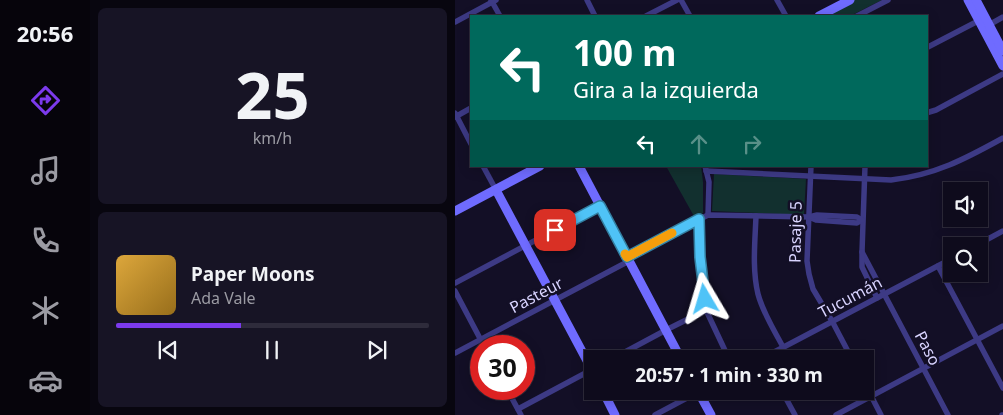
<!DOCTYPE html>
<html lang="es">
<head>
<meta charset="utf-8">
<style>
	:root { --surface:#0e0b1c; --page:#171425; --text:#f1f3f6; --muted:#9b9ba3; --line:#2e2b3b; --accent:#7c3aed }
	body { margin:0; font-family:"Noto Sans",sans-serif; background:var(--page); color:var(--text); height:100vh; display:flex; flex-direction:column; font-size:19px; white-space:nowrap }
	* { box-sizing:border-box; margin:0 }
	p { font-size:16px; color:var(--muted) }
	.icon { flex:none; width:28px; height:28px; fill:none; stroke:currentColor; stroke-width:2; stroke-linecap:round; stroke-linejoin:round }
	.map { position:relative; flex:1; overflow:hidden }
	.panel { display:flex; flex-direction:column; gap:8px; padding:8px; background:#08060f; width:365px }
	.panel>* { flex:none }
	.hud { position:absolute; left:15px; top:15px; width:458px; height:152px; border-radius:0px; box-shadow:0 2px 12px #0003,0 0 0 1px var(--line); background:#00695c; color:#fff; overflow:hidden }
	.fabs { position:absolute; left:488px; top:182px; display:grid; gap:10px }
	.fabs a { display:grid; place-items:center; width:45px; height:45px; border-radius:0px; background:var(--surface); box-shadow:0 2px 12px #0003,0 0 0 1px var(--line); font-size:25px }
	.speed { position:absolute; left:15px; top:335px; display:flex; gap:10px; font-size:25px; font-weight:700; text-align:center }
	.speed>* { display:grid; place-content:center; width:65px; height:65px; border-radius:50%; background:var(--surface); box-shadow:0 2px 12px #0003,0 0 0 1px var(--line); line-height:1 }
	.speed .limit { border:8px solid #d22; background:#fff; color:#111 }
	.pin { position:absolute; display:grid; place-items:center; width:42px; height:42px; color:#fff; margin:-21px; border-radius:10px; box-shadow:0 2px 8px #0006 }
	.me { position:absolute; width:55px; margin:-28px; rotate:353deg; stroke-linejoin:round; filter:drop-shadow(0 0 4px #0008) }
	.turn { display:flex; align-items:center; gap:18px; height:105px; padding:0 20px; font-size:22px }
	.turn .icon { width:65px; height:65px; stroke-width:2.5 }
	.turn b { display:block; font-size:35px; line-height:42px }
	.lanes { display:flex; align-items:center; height:48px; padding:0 20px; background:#0003; justify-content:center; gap:25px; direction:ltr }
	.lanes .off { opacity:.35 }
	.panel .card { flex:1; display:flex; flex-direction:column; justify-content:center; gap:8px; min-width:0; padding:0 18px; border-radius:8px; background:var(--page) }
	.panel .dial { align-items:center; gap:0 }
	.dial b { font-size:65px; line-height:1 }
	.song { display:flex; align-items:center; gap:15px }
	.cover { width:60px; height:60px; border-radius:8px; background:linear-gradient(135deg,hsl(40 70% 55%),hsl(40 70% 35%)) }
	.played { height:5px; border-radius:2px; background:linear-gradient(90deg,var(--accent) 40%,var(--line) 40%) }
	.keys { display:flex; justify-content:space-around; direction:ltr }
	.trip { position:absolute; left:129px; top:350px; width:290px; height:50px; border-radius:0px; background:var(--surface); box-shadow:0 2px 12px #0003,0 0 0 1px var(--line); font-weight:700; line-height:50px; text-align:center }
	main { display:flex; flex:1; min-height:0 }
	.tab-bar { display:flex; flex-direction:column; width:90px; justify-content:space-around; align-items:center; background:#06040b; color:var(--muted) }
	.tab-bar .icon { width:35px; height:35px }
	.tab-bar .active { color:var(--accent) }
	.tab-bar b { font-size:22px; color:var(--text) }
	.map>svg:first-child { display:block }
	.green { fill:#12302f }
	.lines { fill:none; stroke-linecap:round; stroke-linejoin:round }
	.street { stroke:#3d3a85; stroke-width:5.5 }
	.secondary { stroke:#6f6bff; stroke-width:9 }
	.route-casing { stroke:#337fa1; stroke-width:12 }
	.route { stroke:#4fc3f7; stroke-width:9 }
	.slow { stroke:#f59e0b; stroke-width:9 }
	.labels { text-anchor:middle; stroke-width:5; stroke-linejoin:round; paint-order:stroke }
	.street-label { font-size:16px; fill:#d9d4ff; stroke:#130f26 }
</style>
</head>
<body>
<main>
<nav class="tab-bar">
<b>20:56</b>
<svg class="icon active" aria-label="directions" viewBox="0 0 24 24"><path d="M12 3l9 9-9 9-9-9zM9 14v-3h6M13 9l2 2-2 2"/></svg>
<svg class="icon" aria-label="music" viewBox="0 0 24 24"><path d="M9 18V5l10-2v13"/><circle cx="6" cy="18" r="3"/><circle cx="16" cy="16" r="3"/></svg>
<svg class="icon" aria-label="phone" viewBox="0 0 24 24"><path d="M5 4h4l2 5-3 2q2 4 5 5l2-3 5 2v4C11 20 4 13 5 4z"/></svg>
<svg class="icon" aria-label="climate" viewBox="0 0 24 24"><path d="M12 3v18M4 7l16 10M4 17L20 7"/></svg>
<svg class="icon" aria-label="car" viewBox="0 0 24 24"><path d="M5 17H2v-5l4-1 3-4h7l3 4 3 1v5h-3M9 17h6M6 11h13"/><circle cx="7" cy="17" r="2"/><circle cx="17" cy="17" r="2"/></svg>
</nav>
<section class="panel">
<div class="card dial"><b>25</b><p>km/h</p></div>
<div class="card">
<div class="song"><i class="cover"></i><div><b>Paper Moons</b><p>Ada Vale</p></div></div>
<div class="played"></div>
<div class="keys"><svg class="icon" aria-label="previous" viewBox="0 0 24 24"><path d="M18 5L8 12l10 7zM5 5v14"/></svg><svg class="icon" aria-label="pause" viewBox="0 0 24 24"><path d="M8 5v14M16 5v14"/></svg><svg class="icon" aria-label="next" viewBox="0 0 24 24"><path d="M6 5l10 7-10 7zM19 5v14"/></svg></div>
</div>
</section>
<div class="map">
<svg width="548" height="415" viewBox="0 0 548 415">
	<rect width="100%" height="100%" fill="#130f26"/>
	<!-- green -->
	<g class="green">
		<polygon points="399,0 427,0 395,16 375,16 374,14"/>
		<polygon points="211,166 246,166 248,182 248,213 240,218"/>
		<polygon points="259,174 351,179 349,215 257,211"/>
	</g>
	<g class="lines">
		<!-- street -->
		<g class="street">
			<polyline points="36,0 45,16"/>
			<polyline points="132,0 140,16"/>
			<polyline points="226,0 235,16"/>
			<polyline points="322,0 331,16"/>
			<polyline points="191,16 222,0"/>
			<polyline points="402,16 433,0"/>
			<polyline points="0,22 41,0"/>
			<polyline points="532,26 548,17"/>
			<polyline points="471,48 525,20"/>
			<polyline points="0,113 16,144"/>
			<polyline points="471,113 481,110 548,74"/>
			<polyline points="0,117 16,108"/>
			<polyline points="28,166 41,190"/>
			<polyline points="250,166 254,182 253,215"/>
			<polyline points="356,166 352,261 354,274 358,289 377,321 397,359"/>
			<polyline points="410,166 407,252 493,415"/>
			<path d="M 251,171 L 436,180 C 480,175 510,159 548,138"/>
			<path d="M 301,216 C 300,242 297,269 303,294 C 308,313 319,330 328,347"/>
			<polyline points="354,217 361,220 402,223 407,220"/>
			<polyline points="244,219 245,257 248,288 251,310 274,359"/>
			<polyline points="520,246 548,231"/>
			<polyline points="407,252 407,267 422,298"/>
			<polyline points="172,257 253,215 354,217 362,215 402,217 407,220"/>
			<polyline points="483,266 548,388"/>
			<polyline points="0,283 145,206"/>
			<polyline points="0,291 29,346"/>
			<polyline points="0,353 174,261"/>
			<polyline points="157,359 211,330 251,310"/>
			<polyline points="306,359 496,259"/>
			<polyline points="410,384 426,415"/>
			<polyline points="52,389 66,415"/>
			<polyline points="327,391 340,415"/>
			<polyline points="63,409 138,369"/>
			<polyline points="200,415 245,391"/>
			<polyline points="381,415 548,326"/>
			<polyline points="547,415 548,415"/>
		</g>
		<!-- secondary -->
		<g class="secondary">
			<polyline points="513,0 548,66"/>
			<polyline points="521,0 548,51"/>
			<polyline points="364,16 395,0"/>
			<polyline points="124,166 226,359"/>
			<polyline points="41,190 138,372"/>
			<polyline points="0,211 85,166"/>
			<polyline points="148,391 160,415"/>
			<polyline points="243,391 256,415"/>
		</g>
	</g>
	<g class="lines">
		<!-- route casing -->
		<g class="route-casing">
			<polyline id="route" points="100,230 145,206 172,257 244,219 245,257 250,299"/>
		</g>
		<!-- route -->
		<use href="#route" class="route"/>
		<!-- slow -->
		<polyline class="slow" points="170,254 172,257 217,233"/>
	</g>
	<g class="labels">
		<!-- street labels -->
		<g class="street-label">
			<text transform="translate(340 232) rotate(-89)" y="6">Pasaje 5</text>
			<text transform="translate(81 295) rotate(-28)" y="6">Pasteur</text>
			<text transform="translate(395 297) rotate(-28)" y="6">Tucumán</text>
			<text transform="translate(473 348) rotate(62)" y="6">Paso</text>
		</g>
	</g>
</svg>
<div class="fabs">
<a><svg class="icon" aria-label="sound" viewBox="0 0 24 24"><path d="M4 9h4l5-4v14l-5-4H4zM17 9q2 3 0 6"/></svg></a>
<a><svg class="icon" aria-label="search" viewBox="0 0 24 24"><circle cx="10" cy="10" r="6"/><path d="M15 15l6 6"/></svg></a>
</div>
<div class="speed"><div class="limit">30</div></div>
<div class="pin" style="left:100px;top:230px;background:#d93025"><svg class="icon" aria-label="arrive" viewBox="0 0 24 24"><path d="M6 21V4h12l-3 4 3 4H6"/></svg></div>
<svg class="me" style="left:250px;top:299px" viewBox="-20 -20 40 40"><path d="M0-17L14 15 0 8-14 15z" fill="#4fc3f7" stroke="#fff" stroke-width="4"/></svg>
<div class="trip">20:57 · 1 min · 330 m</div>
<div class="hud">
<div class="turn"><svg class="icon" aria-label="left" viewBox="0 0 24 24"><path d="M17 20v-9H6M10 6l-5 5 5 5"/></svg><div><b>100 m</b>Gira a la izquierda</div></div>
<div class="lanes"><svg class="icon" aria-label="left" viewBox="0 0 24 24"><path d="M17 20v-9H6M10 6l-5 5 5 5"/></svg><svg class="icon off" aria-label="ahead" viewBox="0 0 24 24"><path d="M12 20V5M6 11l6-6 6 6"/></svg><svg class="icon off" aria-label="right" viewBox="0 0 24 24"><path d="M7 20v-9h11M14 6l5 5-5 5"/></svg></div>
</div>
</div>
</main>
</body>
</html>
